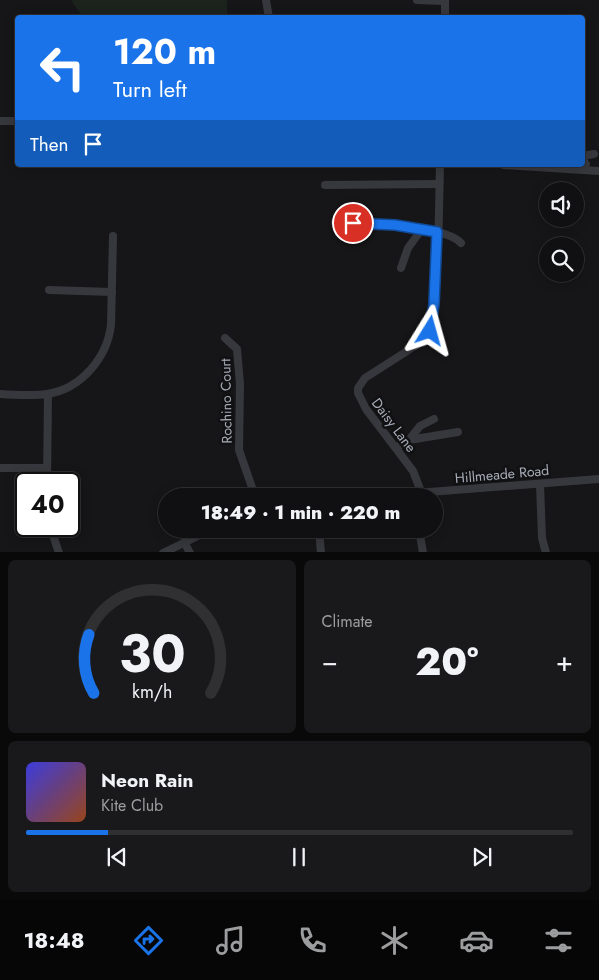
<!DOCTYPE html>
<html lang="en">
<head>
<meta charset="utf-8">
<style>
	:root { --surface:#101012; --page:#19191b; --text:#f1f3f6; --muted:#9c9d9f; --line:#303032; --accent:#1a73e8 }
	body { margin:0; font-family:Jost,sans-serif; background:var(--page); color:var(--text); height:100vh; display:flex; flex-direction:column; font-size:19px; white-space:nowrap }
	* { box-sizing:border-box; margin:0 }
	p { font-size:16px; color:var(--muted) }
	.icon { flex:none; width:28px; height:28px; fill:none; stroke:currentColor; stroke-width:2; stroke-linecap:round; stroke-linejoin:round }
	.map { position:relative; height:552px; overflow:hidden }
	.details { display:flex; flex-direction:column; gap:8px; padding:8px; background:#09090a; flex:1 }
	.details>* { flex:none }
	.top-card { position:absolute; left:15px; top:15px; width:570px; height:152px; border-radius:5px; box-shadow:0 2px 12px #0003,0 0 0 1px var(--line); background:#1a73e8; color:#fff; overflow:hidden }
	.fabs { position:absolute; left:539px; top:182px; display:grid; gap:10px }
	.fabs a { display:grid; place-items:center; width:45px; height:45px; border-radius:50%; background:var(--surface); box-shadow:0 2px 12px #0003,0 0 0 1px var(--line); font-size:25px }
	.speed { position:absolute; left:15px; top:472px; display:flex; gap:10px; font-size:25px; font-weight:700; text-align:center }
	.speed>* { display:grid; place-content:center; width:65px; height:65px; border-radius:50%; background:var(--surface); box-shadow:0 2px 12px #0003,0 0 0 1px var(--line); line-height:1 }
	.speed .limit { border:2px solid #111; border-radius:8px; background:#fff; color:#111 }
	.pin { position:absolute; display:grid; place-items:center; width:42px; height:42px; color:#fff; margin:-21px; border:2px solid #fff; border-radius:50%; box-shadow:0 1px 5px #0007 }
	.me { position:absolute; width:55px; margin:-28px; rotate:8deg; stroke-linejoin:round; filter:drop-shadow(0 0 4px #0008) }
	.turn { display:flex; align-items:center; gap:18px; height:105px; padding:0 15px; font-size:22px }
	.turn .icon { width:65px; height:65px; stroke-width:2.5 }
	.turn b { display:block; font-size:35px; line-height:42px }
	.then { display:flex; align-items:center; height:48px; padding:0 15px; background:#0003; gap:10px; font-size:19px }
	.big { font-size:38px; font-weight:800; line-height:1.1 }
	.details .widget { flex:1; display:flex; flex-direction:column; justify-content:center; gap:8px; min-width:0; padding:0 18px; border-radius:8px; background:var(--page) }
	.details .dial { align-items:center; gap:0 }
	.dial svg { height:130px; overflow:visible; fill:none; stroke:var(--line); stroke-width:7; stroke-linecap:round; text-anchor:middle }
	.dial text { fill:var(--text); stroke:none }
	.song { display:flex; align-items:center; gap:15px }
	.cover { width:60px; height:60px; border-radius:8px; background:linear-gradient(135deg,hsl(240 70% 55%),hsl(20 70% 35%)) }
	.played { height:5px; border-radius:2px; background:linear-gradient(90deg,var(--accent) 15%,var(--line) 15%) }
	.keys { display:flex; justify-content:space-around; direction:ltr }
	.heat { display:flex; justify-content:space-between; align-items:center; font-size:28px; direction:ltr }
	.details .tiles { flex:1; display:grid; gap:8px; grid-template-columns:1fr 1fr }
	.widget:last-child { grid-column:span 2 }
	.trip { position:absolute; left:158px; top:488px; width:285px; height:50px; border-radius:25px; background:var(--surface); box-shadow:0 2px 12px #0003,0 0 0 1px var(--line); font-weight:800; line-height:50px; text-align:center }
	.menu { display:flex; height:80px; justify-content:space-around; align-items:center; background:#060607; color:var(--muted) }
	.menu .icon { width:35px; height:35px }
	.menu .selected { color:var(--accent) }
	.menu b { font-size:22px; color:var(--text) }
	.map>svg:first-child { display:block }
	.green { fill:#1c231d }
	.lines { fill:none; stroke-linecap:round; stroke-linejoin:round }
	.minor { stroke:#37383d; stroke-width:8 }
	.route-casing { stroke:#114b97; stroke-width:12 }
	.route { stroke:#1a73e8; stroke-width:9 }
	.labels { text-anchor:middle; stroke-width:5; stroke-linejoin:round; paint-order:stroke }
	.street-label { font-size:14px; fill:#a8adb8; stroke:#111113 }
</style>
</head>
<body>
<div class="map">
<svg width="599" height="553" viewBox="0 0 599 553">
	<rect width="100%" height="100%" fill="#161618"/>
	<!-- green -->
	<polygon class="green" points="71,0 227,0 227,17 83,17"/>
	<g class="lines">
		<!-- minor -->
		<g class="minor">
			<polyline points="266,0 269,18"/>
			<polyline points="417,0 445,1"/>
			<polyline points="445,18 445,0"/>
			<polyline points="582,108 582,116"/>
			<polyline points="0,121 17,121"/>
			<polyline points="582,156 594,154"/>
			<polyline points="582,159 586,164 583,169"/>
			<polyline points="504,165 599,171"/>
			<polyline points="325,185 439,184"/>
			<path d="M 335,222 C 361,224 444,224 461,243"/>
			<polyline points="401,268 408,248 422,229"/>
			<polyline points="49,290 112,292"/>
			<polyline points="225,338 237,349 240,384 239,450 255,496"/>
			<path d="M 0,394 C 15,395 32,396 47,394 C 81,389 107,358 111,325 L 113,236"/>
			<polyline points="409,440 420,426 434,419"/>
			<polyline points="397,447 409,440 458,432"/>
			<polyline points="0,468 47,468"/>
			<polyline points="47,484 48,394"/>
			<polyline points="540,484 542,538 546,553"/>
			<path d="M 422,494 L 413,471 L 366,409 L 358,393 L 358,388 L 365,378 L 426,339 C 439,320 439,196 440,165"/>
			<polyline points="377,496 599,479"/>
			<polyline points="50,526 59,553"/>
			<polyline points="319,529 321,553"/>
			<polyline points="419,529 423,553"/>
			<polyline points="184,542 190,553"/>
			<polyline points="163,553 212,529"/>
		</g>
	</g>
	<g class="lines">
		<!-- route casing -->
		<g class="route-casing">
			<polyline id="route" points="353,223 395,225 437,232 434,304 430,331"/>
		</g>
		<!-- route -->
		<use href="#route" class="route"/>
	</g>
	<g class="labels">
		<!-- street labels -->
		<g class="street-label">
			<text transform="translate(226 401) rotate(-91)" y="5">Rochino Court</text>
			<text transform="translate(394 425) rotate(53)" y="5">Daisy Lane</text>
			<text transform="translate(502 474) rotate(-5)" y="5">Hillmeade Road</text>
		</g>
	</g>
</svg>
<div class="fabs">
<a><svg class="icon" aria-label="sound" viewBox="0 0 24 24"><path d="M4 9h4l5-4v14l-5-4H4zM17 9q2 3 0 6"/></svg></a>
<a><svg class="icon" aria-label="search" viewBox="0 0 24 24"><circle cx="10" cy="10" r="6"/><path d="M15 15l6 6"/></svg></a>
</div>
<div class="speed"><div class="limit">40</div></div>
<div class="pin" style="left:353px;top:223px;background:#d93025"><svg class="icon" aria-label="arrive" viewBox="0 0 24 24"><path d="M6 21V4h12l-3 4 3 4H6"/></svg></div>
<svg class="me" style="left:430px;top:331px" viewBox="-20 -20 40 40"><path d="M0-17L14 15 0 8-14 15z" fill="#1a73e8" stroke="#fff" stroke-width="4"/></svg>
<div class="trip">18:49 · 1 min · 220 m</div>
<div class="top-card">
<div class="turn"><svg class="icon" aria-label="left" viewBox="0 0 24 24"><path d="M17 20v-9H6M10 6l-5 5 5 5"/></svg><div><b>120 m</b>Turn left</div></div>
<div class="then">Then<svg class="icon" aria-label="arrive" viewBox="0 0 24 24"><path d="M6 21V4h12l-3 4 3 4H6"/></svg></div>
</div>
</div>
<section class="details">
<div class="tiles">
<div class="widget dial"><svg viewBox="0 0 100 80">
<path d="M14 69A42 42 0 1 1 86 69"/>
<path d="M14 69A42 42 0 0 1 11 33" stroke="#1a73e8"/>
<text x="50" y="56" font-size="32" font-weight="700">30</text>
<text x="50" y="72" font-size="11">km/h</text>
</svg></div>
<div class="widget"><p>Climate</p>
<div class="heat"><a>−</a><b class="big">20°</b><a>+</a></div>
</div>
<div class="widget">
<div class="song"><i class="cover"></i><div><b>Neon Rain</b><p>Kite Club</p></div></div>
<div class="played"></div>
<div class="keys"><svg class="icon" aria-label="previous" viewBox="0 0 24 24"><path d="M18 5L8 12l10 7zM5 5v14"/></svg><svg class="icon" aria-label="pause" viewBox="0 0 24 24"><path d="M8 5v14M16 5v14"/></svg><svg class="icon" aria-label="next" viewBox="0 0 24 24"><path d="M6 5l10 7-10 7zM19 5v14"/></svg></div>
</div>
</div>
</section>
<nav class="menu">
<b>18:48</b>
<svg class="icon selected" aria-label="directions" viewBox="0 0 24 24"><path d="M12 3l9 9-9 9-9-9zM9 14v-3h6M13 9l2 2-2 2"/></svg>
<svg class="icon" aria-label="music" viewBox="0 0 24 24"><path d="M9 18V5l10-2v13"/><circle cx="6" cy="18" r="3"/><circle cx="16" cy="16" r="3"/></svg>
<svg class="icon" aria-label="phone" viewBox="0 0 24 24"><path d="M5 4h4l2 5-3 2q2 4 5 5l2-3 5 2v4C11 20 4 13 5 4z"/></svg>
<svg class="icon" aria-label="climate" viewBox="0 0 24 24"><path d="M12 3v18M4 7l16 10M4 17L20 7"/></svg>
<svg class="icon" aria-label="car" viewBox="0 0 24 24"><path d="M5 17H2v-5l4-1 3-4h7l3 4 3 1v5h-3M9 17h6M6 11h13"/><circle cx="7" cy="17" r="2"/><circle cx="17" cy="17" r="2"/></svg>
<svg class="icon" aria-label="filters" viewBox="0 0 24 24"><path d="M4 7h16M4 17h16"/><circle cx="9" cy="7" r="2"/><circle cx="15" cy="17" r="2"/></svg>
</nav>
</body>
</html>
